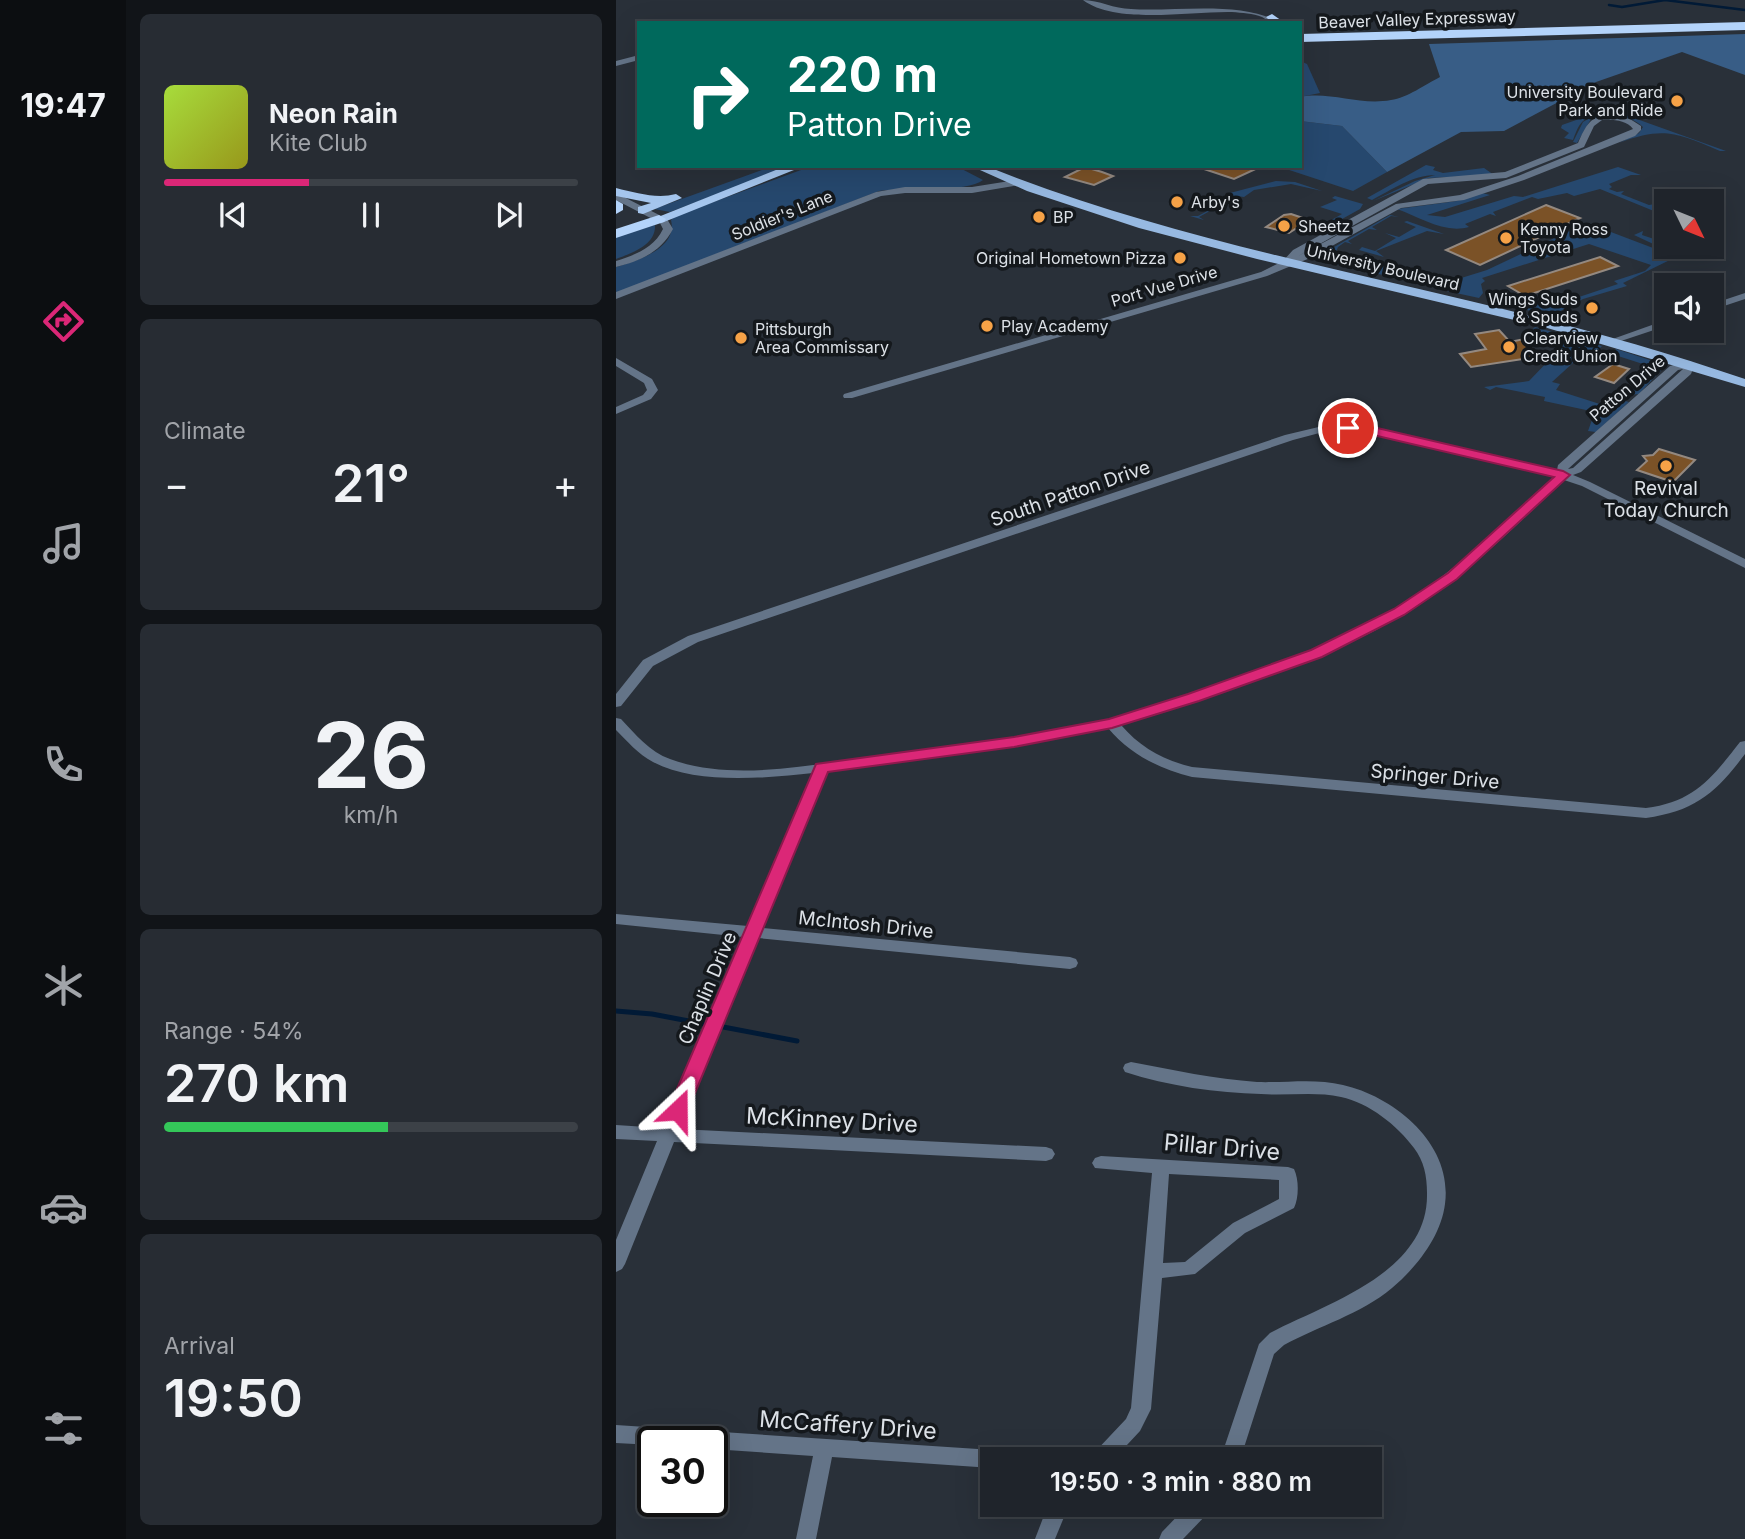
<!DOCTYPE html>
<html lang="en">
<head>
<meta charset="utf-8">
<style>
	:root { --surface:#1f242b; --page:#272c33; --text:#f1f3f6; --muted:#a1a4a9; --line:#3c4147; --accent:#db2777 }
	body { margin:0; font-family:Inter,sans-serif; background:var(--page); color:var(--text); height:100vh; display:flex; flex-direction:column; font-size:26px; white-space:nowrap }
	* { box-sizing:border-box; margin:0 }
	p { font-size:23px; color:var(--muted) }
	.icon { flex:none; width:38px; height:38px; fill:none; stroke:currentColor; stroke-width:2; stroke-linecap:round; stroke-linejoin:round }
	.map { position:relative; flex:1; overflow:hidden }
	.drawer { display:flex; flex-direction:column; gap:14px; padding:14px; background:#111418; width:490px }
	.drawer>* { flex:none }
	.top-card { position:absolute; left:21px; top:21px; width:665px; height:147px; border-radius:0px; box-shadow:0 7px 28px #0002,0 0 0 2px var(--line); background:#00695c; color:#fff; overflow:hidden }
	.needle { width:46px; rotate:133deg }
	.tools { position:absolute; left:1038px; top:189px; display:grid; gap:14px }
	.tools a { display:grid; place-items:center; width:70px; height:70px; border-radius:0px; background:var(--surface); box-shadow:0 7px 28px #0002,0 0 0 2px var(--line); font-size:35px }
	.speed { position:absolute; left:21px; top:1426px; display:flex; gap:14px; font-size:35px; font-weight:700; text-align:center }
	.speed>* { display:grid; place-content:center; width:91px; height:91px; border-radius:50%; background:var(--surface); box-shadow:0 7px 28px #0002,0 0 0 2px var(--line); line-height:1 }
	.speed .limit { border:4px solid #111; border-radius:10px; background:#fff; color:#111 }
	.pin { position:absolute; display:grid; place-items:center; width:60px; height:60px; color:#fff; margin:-30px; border:4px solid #fff; border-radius:50%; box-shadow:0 2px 7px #0007 }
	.me { position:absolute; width:77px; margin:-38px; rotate:23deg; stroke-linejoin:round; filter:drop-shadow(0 0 5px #0008) }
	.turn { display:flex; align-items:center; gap:24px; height:147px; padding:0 35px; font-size:32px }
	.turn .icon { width:91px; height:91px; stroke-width:2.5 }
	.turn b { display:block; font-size:49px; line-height:60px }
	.big { font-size:52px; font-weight:600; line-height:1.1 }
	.drawer .card { flex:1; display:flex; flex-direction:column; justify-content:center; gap:10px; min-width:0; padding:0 24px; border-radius:10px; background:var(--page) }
	.drawer .dial { align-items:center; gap:0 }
	.dial b { font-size:91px; line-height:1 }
	.song { display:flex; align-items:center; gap:21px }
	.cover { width:84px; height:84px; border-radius:10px; background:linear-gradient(135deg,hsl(80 70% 55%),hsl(60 70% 35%)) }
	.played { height:7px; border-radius:4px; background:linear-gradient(90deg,var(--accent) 35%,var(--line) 35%) }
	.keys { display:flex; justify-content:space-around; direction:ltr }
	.heat { display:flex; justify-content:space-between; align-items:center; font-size:38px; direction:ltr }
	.charge { height:10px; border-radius:5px; background:linear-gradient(90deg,#34c759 54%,var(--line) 0) }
	.trip { position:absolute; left:364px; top:1447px; width:402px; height:70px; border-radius:0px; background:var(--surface); box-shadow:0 7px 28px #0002,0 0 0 2px var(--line); font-weight:600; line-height:70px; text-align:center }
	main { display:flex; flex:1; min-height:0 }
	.tab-bar { display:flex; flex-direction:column; width:126px; justify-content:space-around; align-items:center; background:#0c0e11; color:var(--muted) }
	.tab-bar .icon { width:49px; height:49px }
	.tab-bar .active { color:var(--accent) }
	.tab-bar b { font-size:32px; color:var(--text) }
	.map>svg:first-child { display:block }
	.green { fill:#26486e }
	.forest { fill:#385d86 }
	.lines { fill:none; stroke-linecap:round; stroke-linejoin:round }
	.stream-far1 { stroke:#011a36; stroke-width:2.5 }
	.stream { stroke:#011a36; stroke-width:5 }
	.building { fill:#7b5227; stroke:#948980; stroke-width:2 }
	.minor { fill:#647488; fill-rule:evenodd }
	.primary { fill:#97b9e1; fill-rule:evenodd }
	.trunk { fill:#a5c6ee; fill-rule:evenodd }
	.motorway { fill:#b3d3fa; fill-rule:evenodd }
	.route { fill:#db2777; stroke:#8e194d; stroke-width:2 }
	.poi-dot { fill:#f6a247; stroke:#14181c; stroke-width:2.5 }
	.labels { text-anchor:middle; stroke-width:7; stroke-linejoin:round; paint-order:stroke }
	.far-street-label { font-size:16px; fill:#dce1e7; stroke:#14181c }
	.far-poi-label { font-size:16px; fill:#dce1e7; stroke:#14181c; text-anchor:start }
	.poi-label { font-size:19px; fill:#dce1e7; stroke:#14181c }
	.street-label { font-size:19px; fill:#dce1e7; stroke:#14181c }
	.near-street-label { font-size:23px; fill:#dce1e7; stroke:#14181c }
</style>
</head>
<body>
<main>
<nav class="tab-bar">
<b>19:47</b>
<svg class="icon active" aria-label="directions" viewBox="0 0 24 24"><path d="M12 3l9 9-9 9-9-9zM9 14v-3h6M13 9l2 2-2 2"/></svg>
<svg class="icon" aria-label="music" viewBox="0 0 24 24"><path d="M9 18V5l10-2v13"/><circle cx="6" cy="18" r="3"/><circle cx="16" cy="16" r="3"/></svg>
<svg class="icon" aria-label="phone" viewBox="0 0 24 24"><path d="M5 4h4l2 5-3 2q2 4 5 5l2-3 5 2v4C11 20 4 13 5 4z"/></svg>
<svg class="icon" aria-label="climate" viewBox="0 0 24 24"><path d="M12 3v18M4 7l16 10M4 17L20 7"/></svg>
<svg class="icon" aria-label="car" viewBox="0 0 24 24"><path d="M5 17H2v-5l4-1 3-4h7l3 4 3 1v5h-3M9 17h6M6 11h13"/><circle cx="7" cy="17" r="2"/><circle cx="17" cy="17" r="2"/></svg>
<svg class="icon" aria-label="filters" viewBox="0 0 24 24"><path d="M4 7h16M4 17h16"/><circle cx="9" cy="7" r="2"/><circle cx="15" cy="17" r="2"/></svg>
</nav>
<section class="drawer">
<div class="card">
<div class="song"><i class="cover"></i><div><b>Neon Rain</b><p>Kite Club</p></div></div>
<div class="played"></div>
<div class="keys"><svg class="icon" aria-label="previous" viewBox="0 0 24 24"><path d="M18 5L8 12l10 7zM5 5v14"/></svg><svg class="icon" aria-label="pause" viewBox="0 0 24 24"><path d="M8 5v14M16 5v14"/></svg><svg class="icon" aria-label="next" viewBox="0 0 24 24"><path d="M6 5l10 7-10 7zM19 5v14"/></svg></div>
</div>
<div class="card"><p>Climate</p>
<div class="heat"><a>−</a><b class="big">21°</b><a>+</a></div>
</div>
<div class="card dial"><b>26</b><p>km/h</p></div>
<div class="card"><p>Range · 54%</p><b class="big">270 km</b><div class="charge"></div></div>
<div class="card"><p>Arrival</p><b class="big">19:50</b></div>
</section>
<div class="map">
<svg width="1129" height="1539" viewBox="0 0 1129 1539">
	<rect width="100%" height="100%" fill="#293039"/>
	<!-- green -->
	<g class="green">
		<polygon points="684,61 691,64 704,93 684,97"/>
		<path d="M 983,112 L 1004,113 L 1110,151 L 1104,151 C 1061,133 1048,126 1003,143 L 1023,133 L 1027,127 C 1014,114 992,114 975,119 L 961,143 L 957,142 L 967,122 L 979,115 C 964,119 962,127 957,140 L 948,138 L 953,133 L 945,128 L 946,125 Z"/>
		<polygon points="684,121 726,126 771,172 737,191 661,166 684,166"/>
		<path d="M 810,165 L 819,167 L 817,170 L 827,173 L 868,168 L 878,175 L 813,178 L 757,201 L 799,181 L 819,175 C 797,175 775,190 756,200 L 751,198 Z"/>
		<polygon points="157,166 175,166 54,212 38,209"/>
		<path d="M 196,166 L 340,166 L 367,180 C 351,193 288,187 263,191 L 0,293 L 0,267 C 20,261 62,249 55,220 L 59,216 Z"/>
		<path d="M 1002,167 L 1025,175 L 1015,175 L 993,184 L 996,187 L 993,189 L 1001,192 L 1008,191 L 1005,194 L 1033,205 L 1039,204 L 1036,207 L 1050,212 L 1050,216 L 984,189 L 958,196 L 951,193 L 922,199 L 916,197 L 877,212 L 880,216 L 874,214 L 849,224 L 853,227 C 828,234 804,217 781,209 L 841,201 L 866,193 L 874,195 L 811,215 L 829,217 L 898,196 L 907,197 Z"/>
		<polygon points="660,181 679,182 706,191 675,184 638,190 628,197 621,196 583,217 588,220 574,216 582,216 597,208 592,205 600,206 614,198 610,194"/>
		<polygon points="719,196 747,204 744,209 717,224 712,222 726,214 704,207 721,200 716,198"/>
		<polygon points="774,215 783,217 775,216 756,227 761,230 753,229 732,241 736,244 729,242 722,247 720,252 727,257 770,267 775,265 774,268 808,277 818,276 810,284 795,282 803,281 797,277 790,277 795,279 793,281 719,264 710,256 713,250"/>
		<polygon points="791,221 828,234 811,231 760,251 768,257 743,250 746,247 759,251 780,238 769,233 783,237 800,227 788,222"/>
		<polygon points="971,223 974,224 970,226 981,231 987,229 1045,251 1048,249 1018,235 1027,231 1026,235 1044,241 1050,240 1048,242 1050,247 1090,250 1064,255 1007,283 1011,286 967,299 935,316 879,302 885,300 909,305 928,304 933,307 1002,284 998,281 1029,271 1035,265 973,244 866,278 869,281 865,284 867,293 863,298 826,290 832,291 842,279 871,270 960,228 968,229 971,228 967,225"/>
		<path d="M 39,225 C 40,245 16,253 0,259 L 0,237 Z"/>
		<polygon points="919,327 986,346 979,353 969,352 936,382 944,384 940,390 990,406 997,401 994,397 1013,402 980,432 972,431 977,417 970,410 928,401 929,397 880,387 874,390 868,387 913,381 937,356 938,347 931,339 915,331"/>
		<polygon points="1000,349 1043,363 1048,367 1023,394 1013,395 1007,391 1019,389 1035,373 1028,372 1030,365 1002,356 999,358 996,355"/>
	</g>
	<!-- forest -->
	<path class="forest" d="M 1129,34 L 1129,75 L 1066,52 L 980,82 L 888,131 L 845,132 L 771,172 L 726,126 L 684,121 L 684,97 C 714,91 744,106 775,100 C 791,98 810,84 824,77 L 813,44 Z"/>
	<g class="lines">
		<!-- stream-far1 -->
		<polyline class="stream-far1" points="993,5 1006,7 1049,0 1129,10"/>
		<!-- stream -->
		<g class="stream">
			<polyline points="0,1011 36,1014 94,1025"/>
			<polyline points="102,1026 181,1041"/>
		</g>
	</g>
	<!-- building -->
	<g class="building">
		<polygon points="585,166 646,166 618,179 585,168"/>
		<polygon points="469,167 486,172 497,176 478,185 449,177"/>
		<polygon points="930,205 964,218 864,265 830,250"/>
		<polygon points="675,214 693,220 673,233 650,227 668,215"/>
		<polygon points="984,257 1002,266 909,296 892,286"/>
		<polygon points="883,330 894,342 908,339 921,354 918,354 920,357 855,367 844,354 870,349 859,334"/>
		<polygon points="1057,331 1106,331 1106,333 1077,342"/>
		<polygon points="997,364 1013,369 998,383 979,377"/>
		<polygon points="1043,449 1079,460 1057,482 1021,470 1031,461 1027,456 1037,455"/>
	</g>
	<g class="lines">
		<!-- minor -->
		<g class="minor">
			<path d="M 467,0 C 483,0 498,9 515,9 C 557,12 629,0 663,23 C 655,23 653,21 646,17 C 637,13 626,13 616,12 C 575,11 500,25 467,0 Z"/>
			<polygon points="23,55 23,60 0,66 0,61"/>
			<path d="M 997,115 L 1014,119 L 1025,126 L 1025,130 L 1019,136 L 908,180 L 848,200 L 785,208 L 694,258 L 651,276 L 236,398 L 228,398 L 227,396 L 228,394 L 645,272 L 667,261 L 677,250 L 807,179 L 889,172 L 962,143 C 970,125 975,114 997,115 ZM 986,120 C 996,119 1011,120 1017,129 L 902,176 L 844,195 L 780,204 L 682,256 L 812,184 L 890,178 L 968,147 L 978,126 Z"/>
			<polygon points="400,180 403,181 403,185 356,193 289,193 265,196 0,299 0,292 260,192 289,187 356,187"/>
			<path d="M 0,193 L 51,219 L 57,229 C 45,252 24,261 0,267 L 0,261 C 19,255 38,248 47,229 L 44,223 L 0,200 Z"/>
			<polygon points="1129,293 1129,299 1096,310 1096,304"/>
			<polygon points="1050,320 1050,326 996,344 991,341"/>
			<polygon points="0,358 36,379 42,390 35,399 0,414 0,407 27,395 31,390 28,383 0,366"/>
			<path d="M 1074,361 L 1079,364 L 1075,374 L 965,472 L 957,475 L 974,482 L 1129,559 L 1129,568 L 966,486 L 948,480 C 899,527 850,575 793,611 C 744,642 691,662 637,681 C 593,697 550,713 505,725 C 524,747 547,760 576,767 L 1030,808 C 1078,802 1096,778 1124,742 L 1129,741 L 1129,754 C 1100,793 1079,811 1030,818 L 576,777 C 542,768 515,755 492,728 L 403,746 L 212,771 L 147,928 L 454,957 L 460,959 L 462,963 L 460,967 L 454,969 L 142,938 L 63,1129 L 430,1147 L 436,1149 L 439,1154 L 436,1159 L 430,1161 L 58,1142 L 9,1264 L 6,1269 L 0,1272 L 0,1240 L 41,1141 L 0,1139 L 0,1125 L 46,1128 L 127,937 L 0,924 L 0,914 L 132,926 L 197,773 C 149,778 81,785 37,762 C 22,754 11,741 0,730 L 0,718 L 5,719 C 19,734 34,752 54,759 C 114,781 187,766 248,758 C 331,747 413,738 494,719 C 540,708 585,690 630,675 C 673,659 717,644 757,622 C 826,584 882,530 939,477 L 925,472 L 743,432 L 711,431 L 677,440 L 82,642 L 37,666 L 5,706 L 0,707 L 0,694 L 27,660 L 72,636 L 669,435 L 711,425 L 743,426 L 941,470 L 942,465 L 1054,366 ZM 1067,369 L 957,468 L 952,469 L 1062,370 Z"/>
			<path d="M 515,1062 C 557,1070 599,1079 641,1082 C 670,1083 699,1078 727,1085 C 779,1097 837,1144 829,1204 C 825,1236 801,1267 776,1288 C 745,1314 703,1326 668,1345 L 658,1354 L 624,1460 L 604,1460 L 643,1344 L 654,1333 C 711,1303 813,1273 811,1193 C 811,1176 808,1161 798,1148 C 781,1125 753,1103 725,1097 C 699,1091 672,1096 645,1094 C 601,1093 552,1086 509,1072 L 507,1068 L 509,1064 Z"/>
			<path d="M 485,1156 L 672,1167 L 678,1169 C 683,1179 683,1198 678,1208 L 629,1233 L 579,1274 L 546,1278 L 535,1409 L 524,1431 L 497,1460 L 474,1460 L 477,1454 L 510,1419 L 515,1408 L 536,1173 L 479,1168 L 476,1163 L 479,1158 ZM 553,1174 L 663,1180 L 663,1199 L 617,1223 L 569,1262 L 547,1263 Z"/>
			<polygon points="0,1425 377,1450 384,1453 387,1459 376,1460 376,1468 216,1457 200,1539 180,1539 197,1456 96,1449 96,1442 37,1442 37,1445 0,1443"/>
			<polygon points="432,1505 453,1505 439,1539 419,1539"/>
			<polygon points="572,1505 596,1505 593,1512 567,1539 543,1539 546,1532"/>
		</g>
		<!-- primary -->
		<path class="primary" d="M 355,166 L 370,166 C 527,229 691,262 854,301 C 947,323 1039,348 1129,379 L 1129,387 L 928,327 L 641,259 L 523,228 L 411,191 Z"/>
		<!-- trunk -->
		<g class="trunk">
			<polygon points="170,166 188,166 48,222 43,223 37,219"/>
			<path d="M 0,188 C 20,193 41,199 60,194 L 66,198 L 27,214 L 22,213 L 22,207 L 35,203 L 0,196 Z"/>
		</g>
		<!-- motorway -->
		<g class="motorway">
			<polygon points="656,14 669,23 656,23 650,17"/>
			<polygon points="1129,22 1129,30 684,42 684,34"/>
			<polygon points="0,200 7,204 7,210 0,214"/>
			<polygon points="43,215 50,219 48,222 0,238 0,229"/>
		</g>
	</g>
	<!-- route -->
	<polygon class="route" points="732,424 757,427 947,471 954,475 841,579 788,615 706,657 583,701 496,728 398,747 212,772 72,1110 69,1115 62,1117 55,1115 52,1110 200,764 398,737 493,719 572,694 695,650 778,609 832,573 938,477 757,435 727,431 727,425"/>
	<!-- markers -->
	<g class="poi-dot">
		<circle cx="1061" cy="101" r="7"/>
		<circle cx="561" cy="202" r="7"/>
		<circle cx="423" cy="217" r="7"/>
		<circle cx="668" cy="226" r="7"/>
		<circle cx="890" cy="238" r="7"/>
		<circle cx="564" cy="258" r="7"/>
		<circle cx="976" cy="308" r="7"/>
		<circle cx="371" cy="326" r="7"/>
		<circle cx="125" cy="338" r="7"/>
		<circle cx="893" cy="347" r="7"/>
		<circle cx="1050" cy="466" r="7"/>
	</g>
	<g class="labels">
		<!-- far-street labels -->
		<g class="far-street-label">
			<text transform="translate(801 19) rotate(-2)" y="6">Beaver Valley Expressway</text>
			<text transform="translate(166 215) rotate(-22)" y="6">Soldier's Lane</text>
			<text transform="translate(767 267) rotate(13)" y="6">University Boulevard</text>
			<text transform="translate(548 286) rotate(-16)" y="6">Port Vue Drive</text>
			<text transform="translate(1011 388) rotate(-40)" y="6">Patton Drive</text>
		</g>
		<!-- far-poi labels -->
		<g class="far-poi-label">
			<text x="1047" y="98" text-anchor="end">University Boulevard<tspan x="1047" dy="18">Park and Ride</tspan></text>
			<text x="575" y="208">Arby's</text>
			<text x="437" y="223">BP</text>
			<text x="682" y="232">Sheetz</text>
			<text x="904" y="235">Kenny Ross<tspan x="904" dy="18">Toyota</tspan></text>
			<text x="550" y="264" text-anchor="end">Original Hometown Pizza</text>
			<text x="962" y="305" text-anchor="end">Wings Suds<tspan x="962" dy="18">&amp; Spuds</tspan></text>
			<text x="385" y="332">Play Academy</text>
			<text x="139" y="335">Pittsburgh<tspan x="139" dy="18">Area Commissary</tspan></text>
			<text x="907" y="344">Clearview<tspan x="907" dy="18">Credit Union</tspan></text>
		</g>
		<!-- poi labels -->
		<g class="poi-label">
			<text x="1050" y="495">Revival<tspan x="1050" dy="22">Today Church</tspan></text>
		</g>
		<!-- street labels -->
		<g class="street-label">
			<text transform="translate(454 493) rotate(-19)" y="7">South Patton Drive</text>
			<text transform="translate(819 776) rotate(5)" y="7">Springer Drive</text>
			<text transform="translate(250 924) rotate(6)" y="7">McIntosh Drive</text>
			<text transform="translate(91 988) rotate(-67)" y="7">Chaplin Drive</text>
		</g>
		<!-- near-street labels -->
		<g class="near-street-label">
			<text transform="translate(216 1120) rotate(3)" y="8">McKinney Drive</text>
			<text transform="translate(606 1147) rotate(5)" y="8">Pillar Drive</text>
			<text transform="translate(232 1425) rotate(4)" y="8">McCaffery Drive</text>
		</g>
	</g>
</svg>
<div class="tools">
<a><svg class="needle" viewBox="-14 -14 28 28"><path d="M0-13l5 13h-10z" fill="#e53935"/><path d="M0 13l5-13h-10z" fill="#a1a4a9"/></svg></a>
<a><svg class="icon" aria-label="sound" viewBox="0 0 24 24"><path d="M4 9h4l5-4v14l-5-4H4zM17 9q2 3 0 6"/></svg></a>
</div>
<div class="speed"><div class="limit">30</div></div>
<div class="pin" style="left:732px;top:428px;background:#d93025"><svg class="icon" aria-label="arrive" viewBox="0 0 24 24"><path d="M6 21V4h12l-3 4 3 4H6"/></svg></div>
<svg class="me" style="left:62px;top:1110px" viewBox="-20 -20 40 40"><path d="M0-17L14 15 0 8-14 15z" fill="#db2777" stroke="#fff" stroke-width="4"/></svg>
<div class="trip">19:50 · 3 min · 880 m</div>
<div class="top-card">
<div class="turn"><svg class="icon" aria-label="right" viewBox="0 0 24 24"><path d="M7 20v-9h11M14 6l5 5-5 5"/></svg><div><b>220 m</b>Patton Drive</div></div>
</div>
</div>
</main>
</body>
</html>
